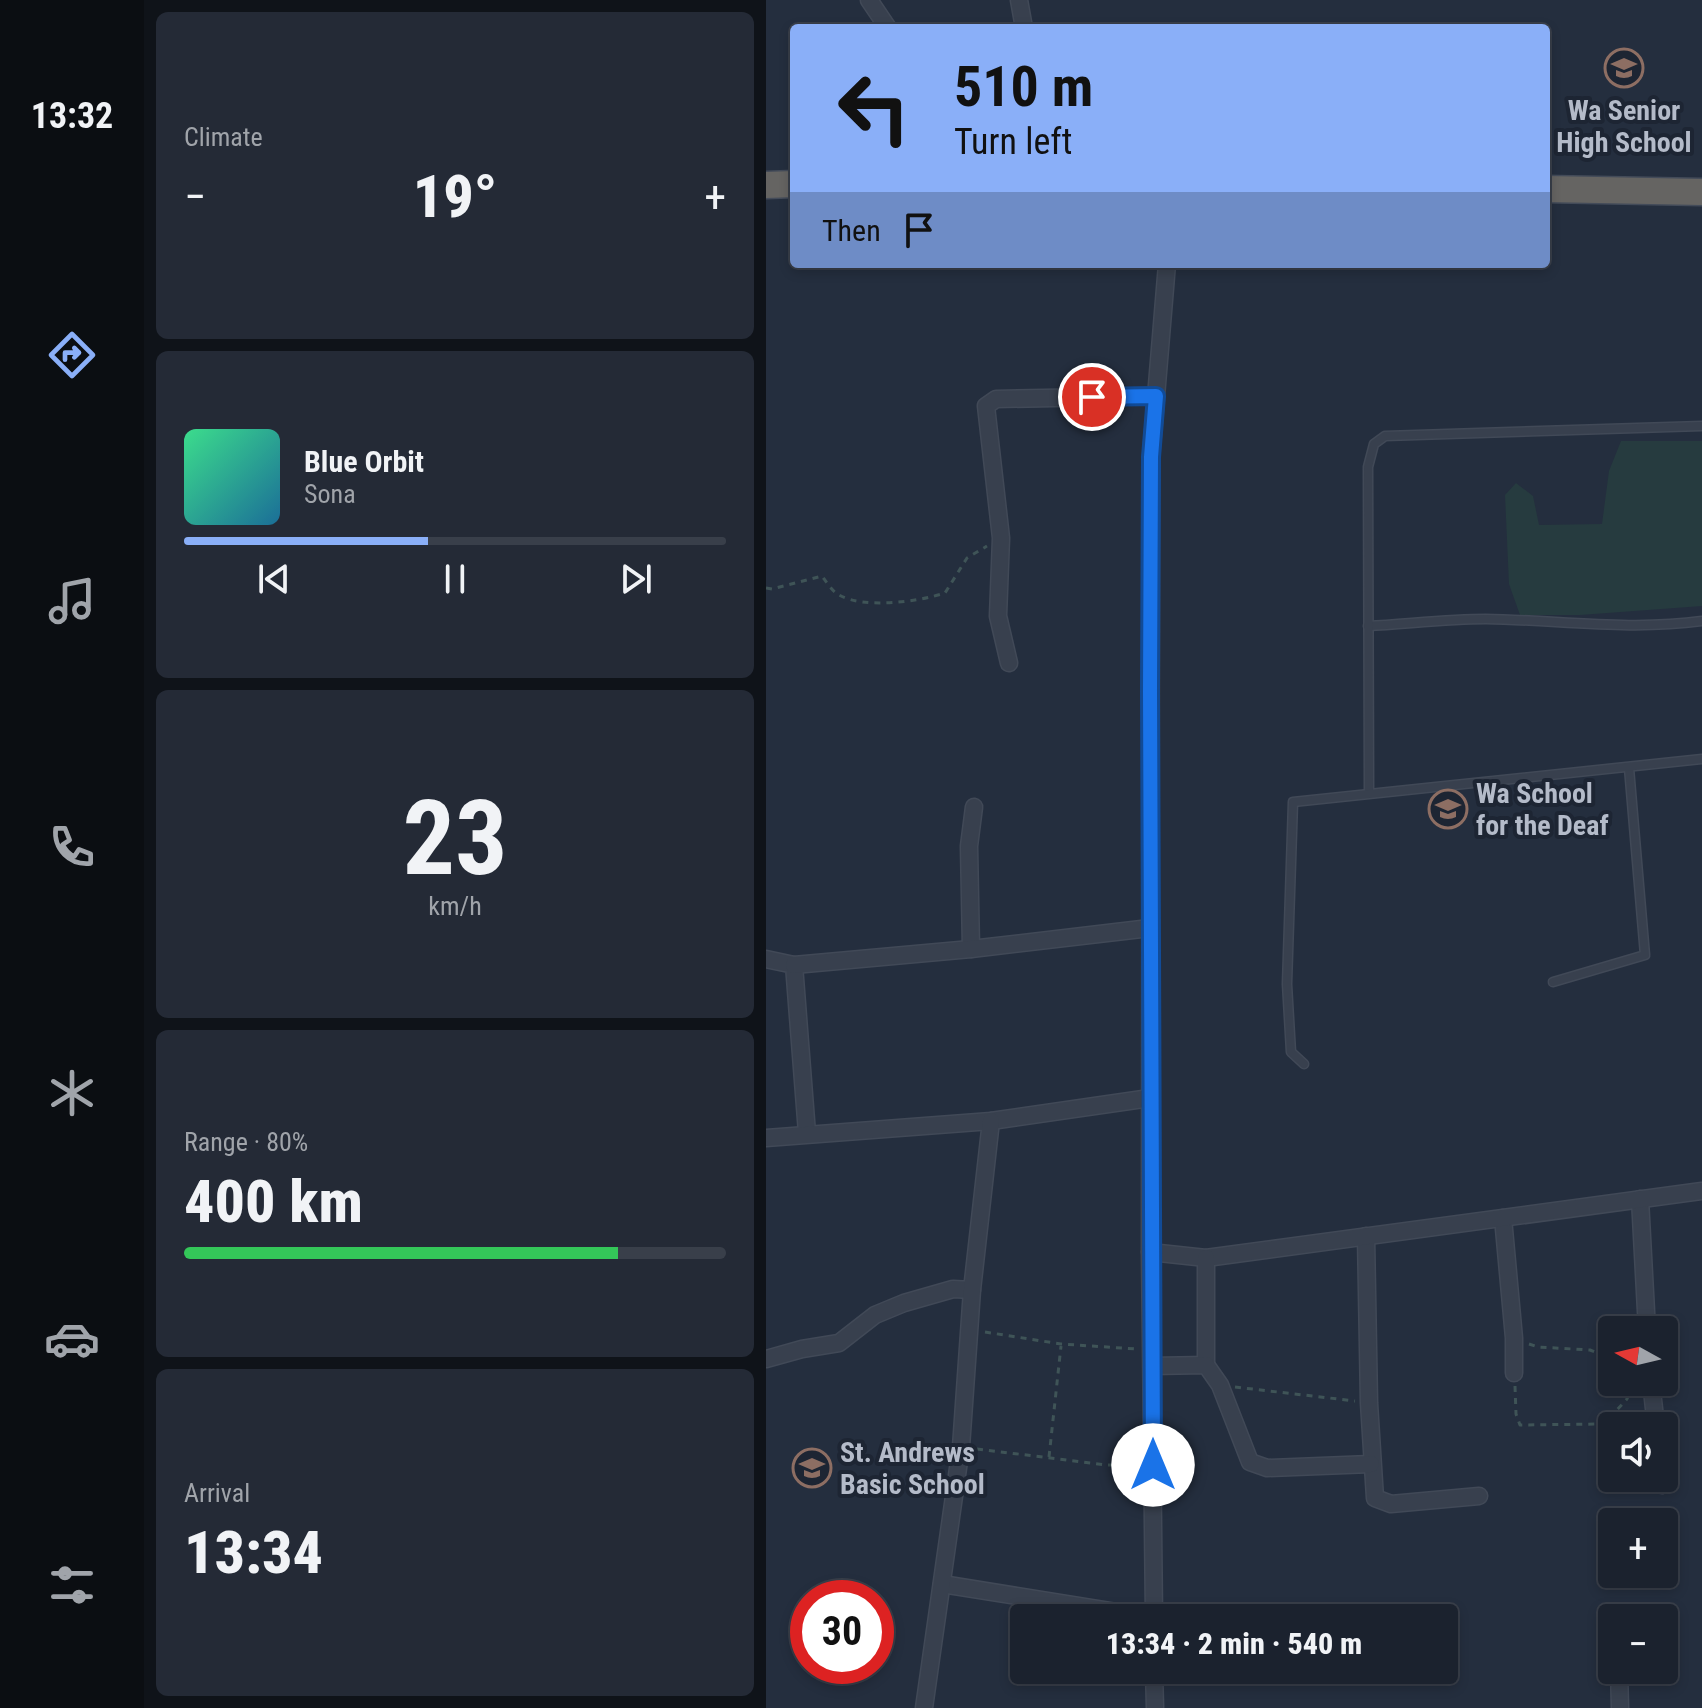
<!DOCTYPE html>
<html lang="en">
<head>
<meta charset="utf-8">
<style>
	:root { --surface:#1b222e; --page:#242a36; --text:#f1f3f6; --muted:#a0a4aa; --line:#393f4a; --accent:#8aaff8 }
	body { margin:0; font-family:"Roboto Condensed",sans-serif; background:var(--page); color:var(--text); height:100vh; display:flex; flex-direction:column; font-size:30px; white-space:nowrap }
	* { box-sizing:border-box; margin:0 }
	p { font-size:26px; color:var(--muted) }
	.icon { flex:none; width:44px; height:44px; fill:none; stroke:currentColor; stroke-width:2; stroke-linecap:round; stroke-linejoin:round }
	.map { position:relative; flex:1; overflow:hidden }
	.details { display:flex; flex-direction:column; gap:12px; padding:12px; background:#0f1319; width:622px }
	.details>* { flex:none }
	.guide { position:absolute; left:24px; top:24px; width:760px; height:244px; border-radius:8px; box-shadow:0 4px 12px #0003,0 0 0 2px var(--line); background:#8aaff8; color:#111; overflow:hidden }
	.needle { width:52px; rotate:278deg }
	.buttons { position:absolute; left:832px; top:1316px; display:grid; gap:16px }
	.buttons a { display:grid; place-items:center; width:80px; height:80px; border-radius:8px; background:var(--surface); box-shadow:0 4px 12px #0003,0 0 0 2px var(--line); font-size:40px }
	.speed { position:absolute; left:24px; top:1580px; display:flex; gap:16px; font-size:40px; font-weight:700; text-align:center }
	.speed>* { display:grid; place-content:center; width:104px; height:104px; border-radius:50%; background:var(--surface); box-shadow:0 4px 12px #0003,0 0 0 2px var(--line); line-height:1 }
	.speed .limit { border:12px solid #d22; background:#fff; color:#111 }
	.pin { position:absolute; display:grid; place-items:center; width:68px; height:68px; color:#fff; margin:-34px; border:4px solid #fff; border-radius:50%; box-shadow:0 2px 8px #0007 }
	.me { position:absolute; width:88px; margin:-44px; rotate:0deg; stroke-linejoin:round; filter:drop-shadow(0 0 6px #0008) }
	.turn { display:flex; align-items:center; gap:28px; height:168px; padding:0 32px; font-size:36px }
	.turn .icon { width:104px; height:104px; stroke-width:2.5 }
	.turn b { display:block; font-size:56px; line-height:68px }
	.then { display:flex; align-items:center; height:76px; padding:0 32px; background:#0003; gap:16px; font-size:30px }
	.big { font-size:60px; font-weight:800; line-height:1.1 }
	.details .tile { flex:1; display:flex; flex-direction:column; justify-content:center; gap:12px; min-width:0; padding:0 28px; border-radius:12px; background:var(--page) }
	.details .dial { align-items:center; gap:0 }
	.dial b { font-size:104px; line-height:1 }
	.song { display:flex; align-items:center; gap:24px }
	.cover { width:96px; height:96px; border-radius:12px; background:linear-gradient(135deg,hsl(150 70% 55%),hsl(200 70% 35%)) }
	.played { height:8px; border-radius:4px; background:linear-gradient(90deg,var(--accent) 45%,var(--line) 45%) }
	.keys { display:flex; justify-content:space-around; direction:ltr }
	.heat { display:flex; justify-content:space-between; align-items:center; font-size:44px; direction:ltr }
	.charge { height:12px; border-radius:6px; background:linear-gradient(90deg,#34c759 80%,var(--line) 0) }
	.trip { position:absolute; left:244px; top:1604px; width:448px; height:80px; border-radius:8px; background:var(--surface); box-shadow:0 4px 12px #0003,0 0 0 2px var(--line); font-weight:800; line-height:80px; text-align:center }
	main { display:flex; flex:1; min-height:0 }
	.tab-bar { display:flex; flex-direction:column; width:144px; justify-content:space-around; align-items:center; background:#0b0e12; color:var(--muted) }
	.tab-bar .icon { width:56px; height:56px }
	.tab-bar .active { color:var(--accent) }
	.tab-bar b { font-size:36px; color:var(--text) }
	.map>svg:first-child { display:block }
	.green { fill:#263b3f }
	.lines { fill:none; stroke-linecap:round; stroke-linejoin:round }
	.service-casing { stroke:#414957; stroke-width:11 }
	.minor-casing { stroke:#414957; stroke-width:19 }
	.trunk-casing { stroke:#434b59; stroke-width:29 }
	.path { stroke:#3f5457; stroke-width:3; stroke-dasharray:6 6; stroke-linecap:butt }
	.service { stroke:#38404e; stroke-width:8 }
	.minor { stroke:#38404e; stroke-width:16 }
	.trunk { stroke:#656462; stroke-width:26 }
	.route-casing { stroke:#114b97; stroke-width:20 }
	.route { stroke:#1a73e8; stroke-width:14 }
	.labels { text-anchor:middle; stroke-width:8; stroke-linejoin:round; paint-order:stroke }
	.poi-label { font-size:28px; font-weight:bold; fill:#b4bbc9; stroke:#1d2533; text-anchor:start }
</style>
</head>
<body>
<main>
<nav class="tab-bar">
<b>13:32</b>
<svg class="icon active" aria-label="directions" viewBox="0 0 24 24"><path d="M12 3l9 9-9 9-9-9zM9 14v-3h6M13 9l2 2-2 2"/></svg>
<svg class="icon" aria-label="music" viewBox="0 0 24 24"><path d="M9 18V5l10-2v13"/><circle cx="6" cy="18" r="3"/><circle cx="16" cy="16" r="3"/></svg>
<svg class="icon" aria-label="phone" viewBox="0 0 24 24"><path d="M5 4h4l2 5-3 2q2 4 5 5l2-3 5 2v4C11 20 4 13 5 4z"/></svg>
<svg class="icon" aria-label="climate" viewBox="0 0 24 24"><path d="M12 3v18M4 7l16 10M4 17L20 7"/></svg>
<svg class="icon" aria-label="car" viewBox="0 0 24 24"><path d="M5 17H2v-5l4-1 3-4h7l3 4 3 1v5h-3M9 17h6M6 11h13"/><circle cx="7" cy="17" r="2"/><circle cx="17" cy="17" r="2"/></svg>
<svg class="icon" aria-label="filters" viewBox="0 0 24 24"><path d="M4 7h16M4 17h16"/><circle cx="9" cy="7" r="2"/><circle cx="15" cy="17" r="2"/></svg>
</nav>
<section class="details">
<div class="tile"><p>Climate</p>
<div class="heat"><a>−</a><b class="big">19°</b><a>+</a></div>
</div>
<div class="tile">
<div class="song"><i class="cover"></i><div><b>Blue Orbit</b><p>Sona</p></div></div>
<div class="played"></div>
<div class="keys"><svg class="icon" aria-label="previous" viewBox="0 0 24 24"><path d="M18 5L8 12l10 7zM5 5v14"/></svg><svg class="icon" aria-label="pause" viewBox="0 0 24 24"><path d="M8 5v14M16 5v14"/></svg><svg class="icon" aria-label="next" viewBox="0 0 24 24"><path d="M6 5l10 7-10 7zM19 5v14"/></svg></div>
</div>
<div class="tile dial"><b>23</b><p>km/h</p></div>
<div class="tile"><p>Range · 80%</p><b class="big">400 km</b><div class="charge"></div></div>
<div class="tile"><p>Arrival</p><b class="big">13:34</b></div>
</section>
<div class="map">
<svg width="936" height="1708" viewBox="0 0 936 1708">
	<rect width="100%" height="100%" fill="#242e3e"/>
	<!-- green -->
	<polygon class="green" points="855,441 936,441 936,606 814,615 754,615 743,584 739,495 750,483 767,496 773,525 836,524 843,471"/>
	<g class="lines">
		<!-- service casing -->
		<g class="service-casing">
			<g id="service">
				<path d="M 602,626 C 641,624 681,619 720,619 C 792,620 864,631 936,621"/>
				<polyline points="603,792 602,467 608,444 619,436 936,426"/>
				<polyline points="787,982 879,955 863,768"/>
				<polyline points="538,1064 525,1052 521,984 527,802 936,759"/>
			</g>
		</g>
		<!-- minor casing -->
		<g class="minor-casing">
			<g id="minor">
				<polyline points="103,0 122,28"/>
				<polyline points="253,0 258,28"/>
				<polyline points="243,663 232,616 235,538 220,406 230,399 390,396"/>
				<polyline points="205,949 203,846 208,807"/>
				<polyline points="0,959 28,965 41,1133"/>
				<polyline points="28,965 205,949 384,928"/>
				<polyline points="0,1138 225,1121 384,1098"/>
				<polyline points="874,1199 881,1330"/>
				<polyline points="737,1218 748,1338 748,1373"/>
				<polyline points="600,1236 603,1403 609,1498 625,1504 713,1496"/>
				<polyline points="384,1252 440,1258 936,1191"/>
				<polyline points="0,1359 36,1349 73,1343 109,1315 138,1303 187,1289 206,1290"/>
				<polyline points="440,1365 440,1258"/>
				<polyline points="386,1366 440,1365 454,1385 484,1462 501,1468 605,1464"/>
				<polyline points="885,1382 890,1426"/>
				<polyline points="895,1478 896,1485"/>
				<polyline points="176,1584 387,1618"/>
				<polyline points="388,1618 384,1252 385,457 401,264"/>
				<polyline points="388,1670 389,1708"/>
				<polyline points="853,1670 854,1708"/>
				<polyline points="158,1708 195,1447 206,1290 225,1121"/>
			</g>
		</g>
		<!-- trunk casing -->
		<g class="trunk-casing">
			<g id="trunk">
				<polyline points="0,185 28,184"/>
				<polyline points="780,189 936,192"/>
			</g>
		</g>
		<!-- path -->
		<g class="path">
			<path d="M 0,588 L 6,589 L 56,576 C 61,583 66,591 73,595 C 98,609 151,602 179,593 L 201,558 L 221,546"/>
			<polyline points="219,1332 295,1344 370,1349"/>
			<polyline points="763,1344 772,1347 824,1350 846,1359"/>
			<polyline points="749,1386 750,1414 754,1425 838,1424 861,1399 868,1382"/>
			<polyline points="469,1387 589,1401"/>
			<polyline points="211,1449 341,1465 371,1465"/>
			<polyline points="283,1457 295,1346"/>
		</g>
		<!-- service -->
		<use href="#service" class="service"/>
		<!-- minor -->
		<use href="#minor" class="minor"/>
		<!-- trunk -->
		<use href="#trunk" class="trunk"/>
	</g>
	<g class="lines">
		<!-- route casing -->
		<g class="route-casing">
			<polyline id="route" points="326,397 390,396 385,457 384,691 387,1465"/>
		</g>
		<!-- route -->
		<use href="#route" class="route"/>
	</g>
	<!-- icons -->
	<defs>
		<g id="school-ring" transform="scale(2)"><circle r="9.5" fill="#1d2533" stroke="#8d6e63" stroke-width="1.5"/><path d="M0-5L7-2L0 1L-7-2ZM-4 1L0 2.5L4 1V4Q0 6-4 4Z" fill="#8d6e63"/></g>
	</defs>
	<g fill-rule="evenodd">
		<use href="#school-ring" x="858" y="68"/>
		<use href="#school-ring" x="682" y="809"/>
		<use href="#school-ring" x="46" y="1468"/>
	</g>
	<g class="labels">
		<!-- poi labels -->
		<g class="poi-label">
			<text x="858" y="120" text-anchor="middle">Wa Senior<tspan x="858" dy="32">High School</tspan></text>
			<text x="710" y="803">Wa School<tspan x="710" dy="32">for the Deaf</tspan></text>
			<text x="74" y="1462">St. Andrews<tspan x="74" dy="32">Basic School</tspan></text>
		</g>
	</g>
</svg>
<div class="buttons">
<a><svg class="needle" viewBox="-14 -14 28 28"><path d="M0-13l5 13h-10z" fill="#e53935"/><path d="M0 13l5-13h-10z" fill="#a0a4aa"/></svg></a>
<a><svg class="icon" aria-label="sound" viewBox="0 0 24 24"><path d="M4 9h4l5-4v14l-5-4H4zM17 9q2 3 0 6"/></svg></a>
<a>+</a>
<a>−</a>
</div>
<div class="speed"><div class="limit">30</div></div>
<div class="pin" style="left:326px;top:397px;background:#d93025"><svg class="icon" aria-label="arrive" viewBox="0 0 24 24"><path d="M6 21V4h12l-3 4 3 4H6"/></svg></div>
<svg class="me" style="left:387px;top:1465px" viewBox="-20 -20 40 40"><circle r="19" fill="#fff"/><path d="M0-13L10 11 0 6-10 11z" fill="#1a73e8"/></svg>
<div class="trip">13:34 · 2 min · 540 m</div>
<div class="guide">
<div class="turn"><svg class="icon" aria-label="left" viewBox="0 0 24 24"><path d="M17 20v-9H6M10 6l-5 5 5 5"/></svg><div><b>510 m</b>Turn left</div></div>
<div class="then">Then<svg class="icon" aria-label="arrive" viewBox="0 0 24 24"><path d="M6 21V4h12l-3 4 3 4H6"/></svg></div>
</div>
</div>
</main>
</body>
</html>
